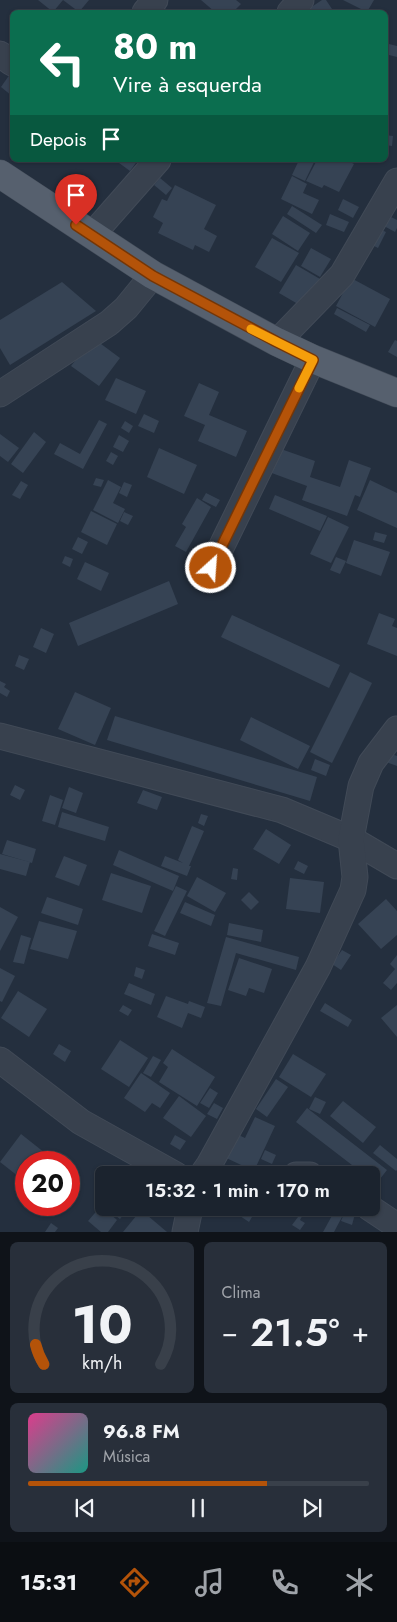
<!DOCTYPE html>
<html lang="pt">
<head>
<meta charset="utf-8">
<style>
	:root { --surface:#1b232e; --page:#282f3a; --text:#f1f3f6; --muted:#a0a4aa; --line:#39404a; --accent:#b45309 }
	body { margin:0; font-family:Jost,sans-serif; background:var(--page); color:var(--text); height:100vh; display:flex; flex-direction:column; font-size:19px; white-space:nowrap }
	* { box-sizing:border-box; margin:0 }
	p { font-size:16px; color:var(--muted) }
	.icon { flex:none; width:28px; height:28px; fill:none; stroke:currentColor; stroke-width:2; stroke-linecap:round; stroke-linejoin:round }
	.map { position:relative; height:1232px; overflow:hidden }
	.panel { display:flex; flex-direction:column; gap:10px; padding:10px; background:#0f1319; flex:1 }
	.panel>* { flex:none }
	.hud { position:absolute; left:10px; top:10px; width:378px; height:152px; border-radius:8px; box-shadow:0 1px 4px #0004,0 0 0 1px var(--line); background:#0b6e4f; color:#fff; overflow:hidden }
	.speed { position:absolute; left:15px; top:1151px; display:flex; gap:10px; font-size:25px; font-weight:700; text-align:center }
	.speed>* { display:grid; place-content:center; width:65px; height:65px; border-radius:50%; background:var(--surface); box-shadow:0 1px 4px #0004,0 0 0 1px var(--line); line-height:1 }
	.speed .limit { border:8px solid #d22; background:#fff; color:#111 }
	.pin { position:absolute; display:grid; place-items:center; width:42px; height:42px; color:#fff; margin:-51px -21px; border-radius:50% 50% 50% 0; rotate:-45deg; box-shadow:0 0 5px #0007 }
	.pin .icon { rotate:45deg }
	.me { position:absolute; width:55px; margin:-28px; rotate:26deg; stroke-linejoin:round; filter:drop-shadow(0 0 4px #0008) }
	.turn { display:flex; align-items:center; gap:18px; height:105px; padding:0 20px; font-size:22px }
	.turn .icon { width:65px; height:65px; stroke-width:2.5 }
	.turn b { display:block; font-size:35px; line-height:42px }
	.then { display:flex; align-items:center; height:48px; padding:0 20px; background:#0003; gap:10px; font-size:19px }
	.big { font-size:38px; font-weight:600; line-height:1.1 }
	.panel .widget { flex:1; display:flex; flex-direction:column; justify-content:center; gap:8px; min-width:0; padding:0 18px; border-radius:8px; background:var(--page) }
	.panel .dial { align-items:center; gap:0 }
	.dial svg { height:130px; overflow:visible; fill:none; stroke:var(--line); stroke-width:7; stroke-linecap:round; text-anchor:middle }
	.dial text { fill:var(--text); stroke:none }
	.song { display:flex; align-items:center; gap:15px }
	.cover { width:60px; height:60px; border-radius:8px; background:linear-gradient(135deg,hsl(330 70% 55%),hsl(170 70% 35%)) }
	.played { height:5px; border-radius:2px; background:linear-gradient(90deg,var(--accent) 70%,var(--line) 70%) }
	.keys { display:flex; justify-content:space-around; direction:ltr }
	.heat { display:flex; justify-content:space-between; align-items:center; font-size:28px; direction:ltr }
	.panel .tiles { flex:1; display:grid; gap:10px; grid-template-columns:1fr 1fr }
	.widget:last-child { grid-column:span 2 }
	.trip { position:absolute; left:95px; top:1166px; width:285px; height:50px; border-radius:8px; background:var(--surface); box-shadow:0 1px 4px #0004,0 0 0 1px var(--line); font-weight:600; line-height:50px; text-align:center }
	.dock { display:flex; height:80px; justify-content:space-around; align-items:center; background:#0b0e12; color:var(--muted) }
	.dock .icon { width:35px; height:35px }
	.dock .active { color:var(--accent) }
	.dock b { font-size:22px; color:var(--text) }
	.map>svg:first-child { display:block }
	.building { fill:#364354 }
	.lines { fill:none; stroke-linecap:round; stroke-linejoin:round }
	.minor-casing { stroke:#414a57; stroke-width:27 }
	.major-casing { stroke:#414a57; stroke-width:29 }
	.minor { stroke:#38414e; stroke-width:25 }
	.major { stroke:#56606e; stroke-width:28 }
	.route-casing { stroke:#753606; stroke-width:12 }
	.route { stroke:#b45309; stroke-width:9 }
	.slow { stroke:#f59e0b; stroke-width:9 }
</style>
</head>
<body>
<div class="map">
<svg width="397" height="1232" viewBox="0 0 397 1232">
	<rect width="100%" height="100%" fill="#242f3e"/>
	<!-- building -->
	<g class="building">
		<polygon points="38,0 63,0 53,12"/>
		<polygon points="63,0 89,0 79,12"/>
		<polygon points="201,0 236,0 241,4 233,12 215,12"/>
		<polygon points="322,0 326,0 334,12 304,12"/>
		<polygon points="343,0 374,0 367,12"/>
		<polygon points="385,43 397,46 397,57 385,54"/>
		<polygon points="10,74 12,76 12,96 1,87"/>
		<polygon points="385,135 393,136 392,146 385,145"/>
		<polygon points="115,160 138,160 130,171"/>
		<polygon points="299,160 315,160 305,181 292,175"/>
		<polygon points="317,160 346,160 354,164 339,192 324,185 322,188 306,181"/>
		<polygon points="292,176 307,184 303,193 319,200 312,214 281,199"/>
		<polygon points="160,178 172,188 166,195 154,185"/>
		<polygon points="175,185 216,205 204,229 217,236 209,252 195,245 193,250 158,233 163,223 153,217 162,199 167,201"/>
		<polygon points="343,199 359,207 353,218 338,210"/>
		<polygon points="292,206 322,225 316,233 287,214"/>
		<polygon points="330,214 349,222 344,232 326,225"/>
		<polygon points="283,216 310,233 298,251 272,234"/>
		<polygon points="389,216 397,220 397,228 395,232 384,226"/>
		<polygon points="375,227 386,232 378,248 368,243"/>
		<polygon points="272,238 299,253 281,282 255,267"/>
		<polygon points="311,248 331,259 320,277 301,266"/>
		<polygon points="296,265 320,279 303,307 279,293"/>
		<polygon points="351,278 390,299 375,327 336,306"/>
		<polygon points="62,282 96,311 10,365 0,348 0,320"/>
		<polygon points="337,308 370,325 366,332 334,314"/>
		<polygon points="93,338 120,358 99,386 71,366"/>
		<polygon points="395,340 397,341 397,357 388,352"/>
		<polygon points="116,378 146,391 136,414 105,400"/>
		<polygon points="199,383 219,392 209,415 247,431 236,457 198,441 205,425 184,416"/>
		<polygon points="144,414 159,421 154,433 138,426"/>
		<polygon points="99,420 107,424 83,469 54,454 60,443 80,454"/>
		<polygon points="125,421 133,426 129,433 121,428"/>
		<polygon points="34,432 46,442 23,473 11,464"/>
		<polygon points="0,434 19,448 8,462 0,456"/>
		<polygon points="119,435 129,441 123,452 113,447"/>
		<polygon points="159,448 197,465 184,494 147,477"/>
		<polygon points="278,448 315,461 310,477 340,487 349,460 371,468 360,497 355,495 347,516 302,500 307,486 269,472"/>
		<polygon points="111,452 118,456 113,465 106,461"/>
		<polygon points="96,478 104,480 101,487 93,485"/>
		<polygon points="108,480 121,487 113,503 125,509 118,523 93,510"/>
		<polygon points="370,480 397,493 397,528 357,510"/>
		<polygon points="21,481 28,485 20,499 12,495"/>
		<polygon points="124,482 132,485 127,497 119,493"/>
		<polygon points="206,493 220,500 216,507 202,500"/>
		<polygon points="275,495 327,516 320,531 269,509"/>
		<polygon points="197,498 211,507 186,552 175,546 186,527 182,524"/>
		<polygon points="91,511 117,524 107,545 81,532"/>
		<polygon points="124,512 133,516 128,525 120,521"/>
		<polygon points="328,517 349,527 331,563 310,554"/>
		<polygon points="375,532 387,535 384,543 373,540"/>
		<polygon points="78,537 88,542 82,554 72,549"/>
		<polygon points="354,540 390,552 381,576 346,563"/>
		<polygon points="65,556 73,559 70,567 62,563"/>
		<polygon points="336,557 346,561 340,574 330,570"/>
		<polygon points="85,562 109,573 101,591 77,579"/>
		<polygon points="169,581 178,604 78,646 69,623"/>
		<polygon points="379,613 395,619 392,626 397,628 397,656 367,644"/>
		<polygon points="232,615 340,665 329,688 221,637"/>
		<polygon points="41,628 54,634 46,653 33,647"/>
		<polygon points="19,655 29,659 24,670 15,666"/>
		<polygon points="350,672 372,683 332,763 310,752"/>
		<polygon points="0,681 6,684 4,687 10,691 7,697 0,693"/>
		<polygon points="75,692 111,708 95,745 58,729"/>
		<polygon points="115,716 317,777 310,801 107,740"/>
		<polygon points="251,717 310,746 298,769 240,740"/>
		<polygon points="389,753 397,756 397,766 386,762"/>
		<polygon points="315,759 330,765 326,776 311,770"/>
		<polygon points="15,785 25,790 20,800 10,795"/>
		<polygon points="69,787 83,793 76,813 62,808"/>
		<polygon points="143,790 162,797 157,810 137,803"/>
		<polygon points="50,795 63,800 55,825 42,821"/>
		<polygon points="62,812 109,827 105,841 58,827"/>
		<polygon points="201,814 208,816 204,826 198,823"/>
		<polygon points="192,826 204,831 189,866 191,866 187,876 161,866 165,856 183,863 178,860"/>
		<polygon points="266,829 291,845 279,864 253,849"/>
		<polygon points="7,840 36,849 32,863 2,854"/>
		<polygon points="119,850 179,876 173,891 113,865"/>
		<polygon points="0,854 30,862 26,876 0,869"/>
		<polygon points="64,856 87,865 79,886 55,877"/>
		<polygon points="298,861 308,866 304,874 294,869"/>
		<polygon points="233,868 238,869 237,880 231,879"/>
		<polygon points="111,873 151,886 142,913 102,900"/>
		<polygon points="197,877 226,893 215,912 187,896"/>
		<polygon points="290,878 324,882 320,913 286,909"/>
		<polygon points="176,886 187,891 165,936 154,931"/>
		<polygon points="249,892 259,902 251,910 241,900"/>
		<polygon points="47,897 83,909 78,925 41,913"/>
		<polygon points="386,899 397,911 397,935 381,949 358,924"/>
		<polygon points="185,902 215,915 211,926 180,913"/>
		<polygon points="0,907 18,917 0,951"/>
		<polygon points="39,921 77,931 68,959 30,949"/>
		<polygon points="229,923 263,930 261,942 227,935"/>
		<polygon points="152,934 179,943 175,955 148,946"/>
		<polygon points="21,935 31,938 24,964 13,962"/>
		<polygon points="226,937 299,957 296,970 236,953 221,1006 207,1003"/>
		<polygon points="342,950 351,955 341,970 332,964"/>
		<polygon points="397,955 397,983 391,990 383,983 395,969 390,964"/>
		<polygon points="239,958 272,969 264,993 249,988 246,996 228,990"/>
		<polygon points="136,967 145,970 142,979 134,976"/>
		<polygon points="0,968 15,976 2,1002 0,1001"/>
		<polygon points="129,983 155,994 151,1005 124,994"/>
		<polygon points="18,991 47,1009 29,1037 1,1018"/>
		<polygon points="166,996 188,1004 189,1001 205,1007 201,1018 188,1013 182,1028 157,1017"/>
		<polygon points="325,1003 352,1020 348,1027 320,1011"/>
		<polygon points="123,1005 132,1010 128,1016 119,1011"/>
		<polygon points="397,1005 397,1037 381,1018"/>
		<polygon points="120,1040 148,1058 129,1087 101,1069"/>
		<polygon points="59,1044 71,1051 65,1062 53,1054"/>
		<polygon points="172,1049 215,1077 197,1106 159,1082 168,1067 163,1063"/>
		<polygon points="293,1054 326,1074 311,1097 279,1077"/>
		<polygon points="153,1056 161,1060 151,1077 143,1073"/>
		<polygon points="141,1073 170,1093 160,1108 152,1103 145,1112 124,1098"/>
		<polygon points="276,1079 288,1087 267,1117 256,1109"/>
		<polygon points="210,1088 218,1093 209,1108 200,1103"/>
		<polygon points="179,1096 206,1116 191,1137 163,1118"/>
		<polygon points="315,1097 326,1102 320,1114 309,1109"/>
		<polygon points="343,1101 376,1127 363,1143 330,1116"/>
		<polygon points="214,1103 223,1108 217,1119 207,1114"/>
		<polygon points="307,1108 387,1170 376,1184 371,1180 371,1175 365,1175 296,1122"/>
		<polygon points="255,1117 275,1126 254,1171 222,1156 232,1132 245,1138"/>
		<polygon points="21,1134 45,1153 38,1162 26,1162 26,1177 23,1180 0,1162"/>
		<polygon points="175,1135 186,1141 180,1150 170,1144"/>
		<polygon points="380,1145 397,1159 397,1170 396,1171 373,1153"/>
		<polygon points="265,1150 276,1155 272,1164 261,1159"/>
		<polygon points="101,1206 117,1220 108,1232 101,1232 88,1221"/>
		<polygon points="105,1208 129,1208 120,1219"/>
		<polygon points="245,1208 248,1208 255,1212 249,1222 240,1216"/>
		<polygon points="291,1208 299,1208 305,1211 300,1220 305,1223 300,1230 292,1225 298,1217 288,1211"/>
		<polygon points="141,1210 167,1232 123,1232"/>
		<polygon points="345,1211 355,1214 352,1225 341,1221"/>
		<polygon points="334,1212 342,1217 334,1232 323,1232"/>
		<polygon points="51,1223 58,1228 55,1232 45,1232"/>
	</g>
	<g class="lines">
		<!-- minor casing -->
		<g class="minor-casing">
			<g id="minor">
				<polyline points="145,12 155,0"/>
				<polyline points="290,12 301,0"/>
				<polyline points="0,54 12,63"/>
				<polyline points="92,235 158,160"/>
				<polyline points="277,342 342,275 397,181"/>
				<polyline points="0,394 109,323 126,308 153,275"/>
				<polyline points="211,568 313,359"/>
				<polyline points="0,736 282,810 351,839 397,866"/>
				<polyline points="0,1060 81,1122 176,1175"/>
				<polyline points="202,1175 209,1165 318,967 353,890 355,877 351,839 361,786 371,763 397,729"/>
				<polyline points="296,1175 310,1175"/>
				<polyline points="370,1208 397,1226"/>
				<polyline points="185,1232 190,1208"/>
			</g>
		</g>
		<!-- major casing -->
		<g class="major-casing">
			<polyline id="major" points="0,174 153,275 277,342 313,359 397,393"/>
		</g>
		<!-- minor -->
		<use href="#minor" class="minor"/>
		<!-- major -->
		<use href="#major" class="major"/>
	</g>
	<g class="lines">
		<!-- route casing -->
		<g class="route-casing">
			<polyline id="route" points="76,225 153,276 277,342 313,360 211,568"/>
		</g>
		<!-- route -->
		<use href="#route" class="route"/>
		<!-- slow -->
		<polyline class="slow" points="251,329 313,360 299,388"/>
	</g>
</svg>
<div class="speed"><div class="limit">20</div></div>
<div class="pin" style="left:76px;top:225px;background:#d93025"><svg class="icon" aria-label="arrive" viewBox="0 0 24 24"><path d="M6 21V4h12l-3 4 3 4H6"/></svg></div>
<svg class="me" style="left:211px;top:568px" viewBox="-20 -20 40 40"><circle r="17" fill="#b45309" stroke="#fff" stroke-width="3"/><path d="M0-11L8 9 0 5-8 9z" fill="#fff"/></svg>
<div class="trip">15:32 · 1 min · 170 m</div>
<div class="hud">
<div class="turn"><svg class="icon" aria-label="left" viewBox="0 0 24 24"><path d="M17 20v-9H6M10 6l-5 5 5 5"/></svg><div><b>80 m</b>Vire à esquerda</div></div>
<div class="then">Depois<svg class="icon" aria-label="arrive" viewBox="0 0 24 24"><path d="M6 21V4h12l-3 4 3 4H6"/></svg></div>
</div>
</div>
<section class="panel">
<div class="tiles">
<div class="widget dial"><svg viewBox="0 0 100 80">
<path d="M14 69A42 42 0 1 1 86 69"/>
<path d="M14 69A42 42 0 0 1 9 57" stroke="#b45309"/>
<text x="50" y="56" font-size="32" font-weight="700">10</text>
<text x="50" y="72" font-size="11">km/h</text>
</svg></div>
<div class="widget"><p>Clima</p>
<div class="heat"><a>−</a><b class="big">21.5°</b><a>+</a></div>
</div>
<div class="widget">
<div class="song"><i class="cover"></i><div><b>96.8 FM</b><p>Música</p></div></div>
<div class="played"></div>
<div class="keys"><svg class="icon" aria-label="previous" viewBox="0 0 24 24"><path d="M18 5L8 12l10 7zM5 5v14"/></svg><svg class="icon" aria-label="pause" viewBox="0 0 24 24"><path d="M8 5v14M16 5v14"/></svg><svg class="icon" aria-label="next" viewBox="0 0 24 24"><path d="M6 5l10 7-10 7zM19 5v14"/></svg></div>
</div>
</div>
</section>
<nav class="dock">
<b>15:31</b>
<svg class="icon active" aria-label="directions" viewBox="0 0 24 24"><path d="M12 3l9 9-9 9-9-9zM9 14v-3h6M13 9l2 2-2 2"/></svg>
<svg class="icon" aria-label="music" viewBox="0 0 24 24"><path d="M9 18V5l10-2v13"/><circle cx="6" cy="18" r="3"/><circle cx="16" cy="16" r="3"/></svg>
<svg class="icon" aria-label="phone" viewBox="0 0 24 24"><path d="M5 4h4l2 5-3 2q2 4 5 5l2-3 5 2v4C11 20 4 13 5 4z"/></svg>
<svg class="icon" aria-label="climate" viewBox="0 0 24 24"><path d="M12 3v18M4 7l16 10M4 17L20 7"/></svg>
</nav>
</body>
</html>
